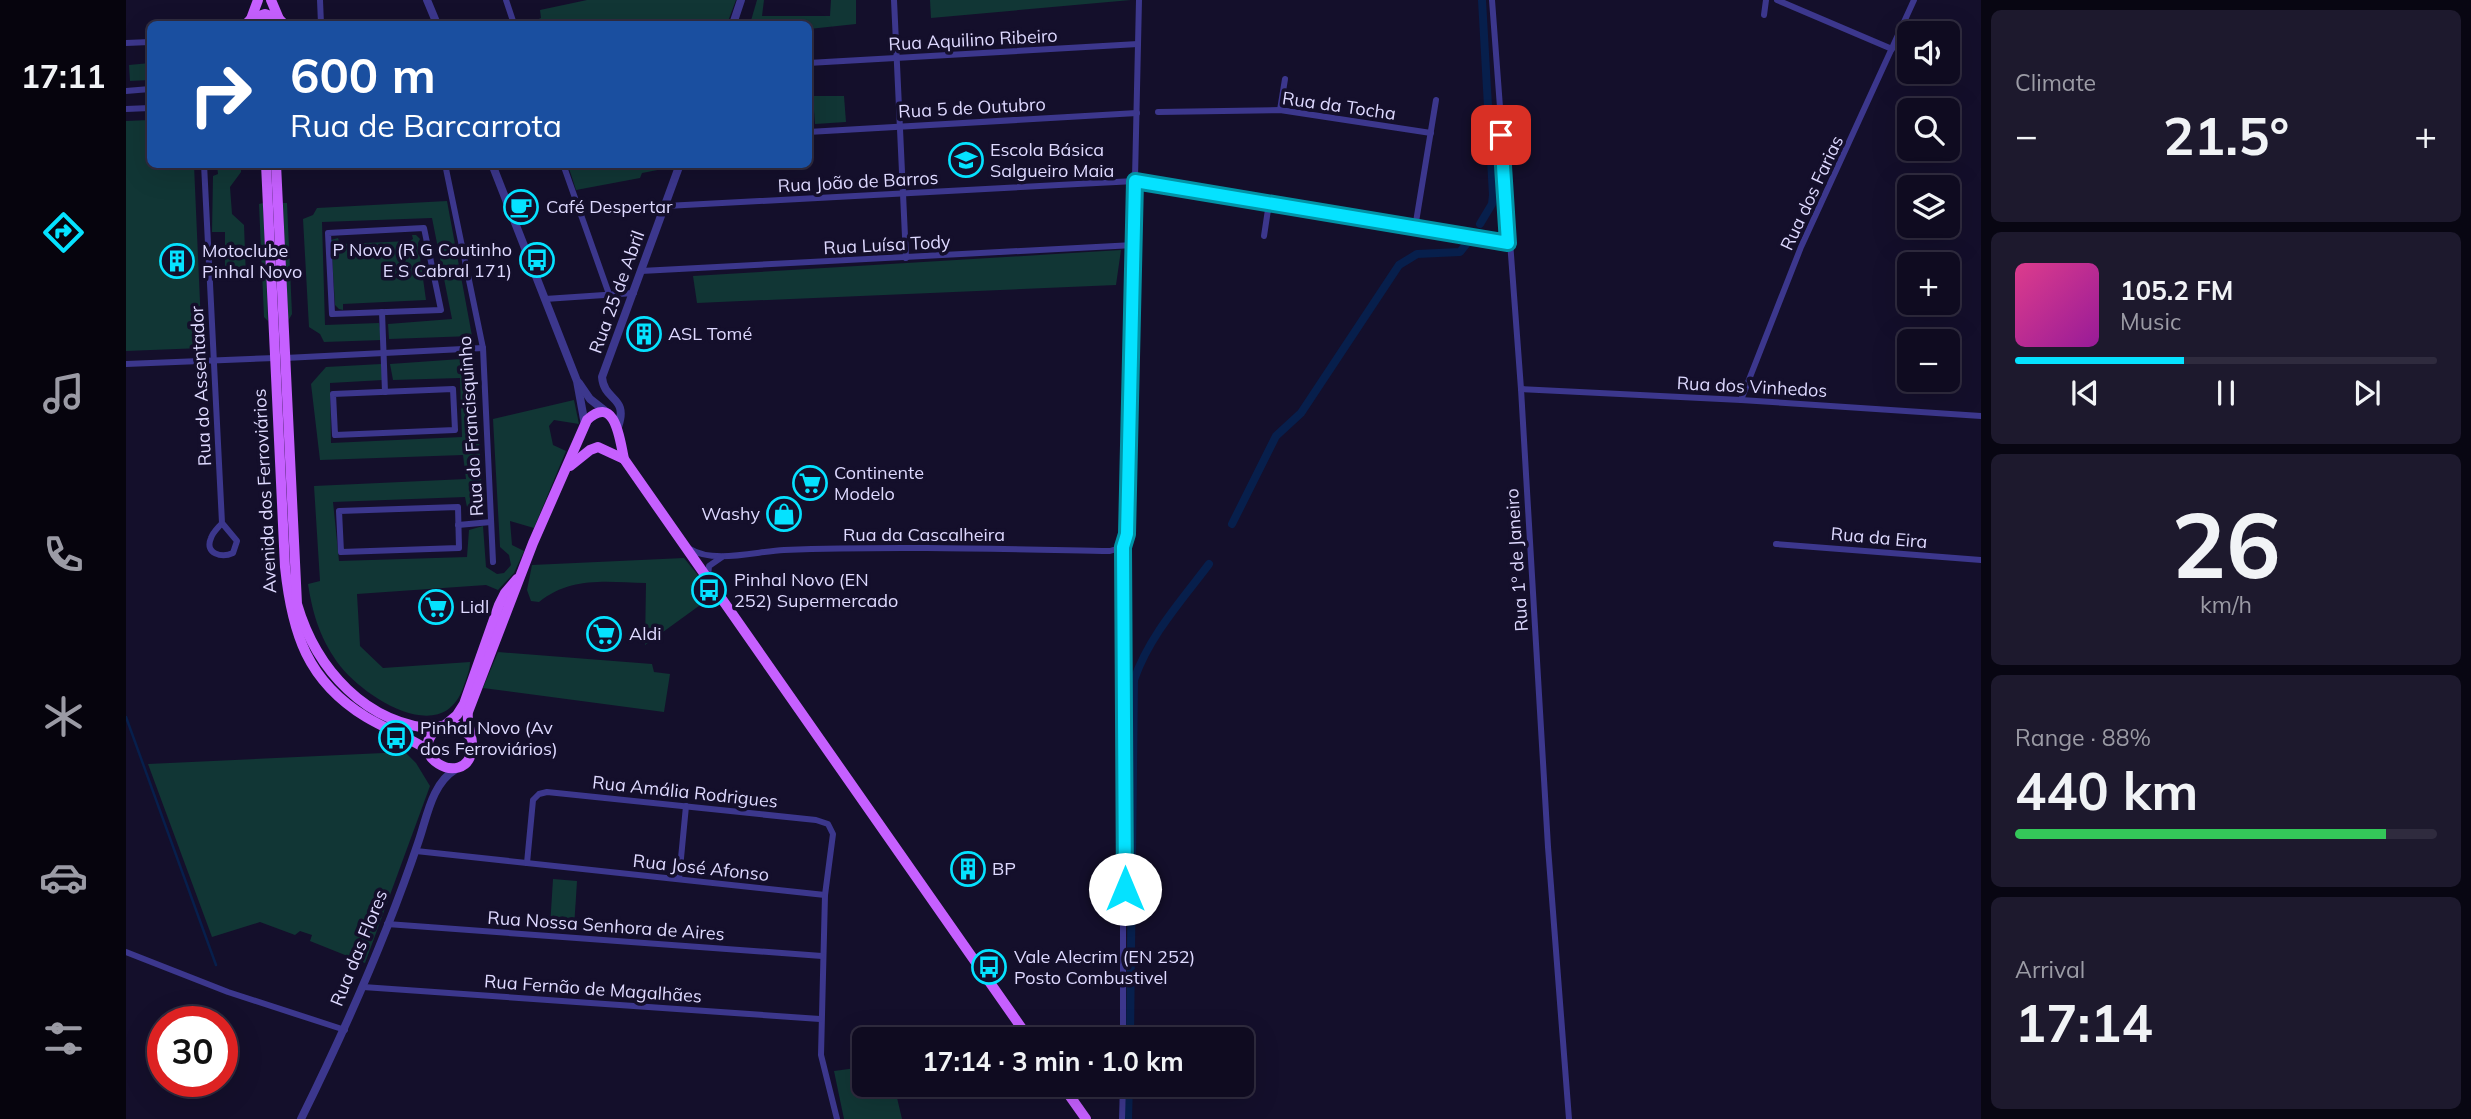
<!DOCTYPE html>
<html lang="en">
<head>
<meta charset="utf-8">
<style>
	:root { --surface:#0f0b20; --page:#1d192d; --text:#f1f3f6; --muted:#9b9ba5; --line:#2f2b3e; --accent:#05e2ff }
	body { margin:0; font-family:Mulish,sans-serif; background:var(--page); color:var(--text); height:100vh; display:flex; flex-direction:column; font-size:26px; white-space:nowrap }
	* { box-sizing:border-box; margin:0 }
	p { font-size:23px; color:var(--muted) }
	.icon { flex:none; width:38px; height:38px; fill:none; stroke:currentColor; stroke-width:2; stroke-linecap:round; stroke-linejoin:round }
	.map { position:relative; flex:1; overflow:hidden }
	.side { display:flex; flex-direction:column; gap:10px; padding:10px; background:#080612; width:490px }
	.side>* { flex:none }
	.hud { position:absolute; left:21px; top:21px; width:665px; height:147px; border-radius:10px; box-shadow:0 7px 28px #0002,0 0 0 2px var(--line); background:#1a4fa0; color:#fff; overflow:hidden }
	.tools { position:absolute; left:1771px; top:21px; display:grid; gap:14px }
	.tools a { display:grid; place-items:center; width:63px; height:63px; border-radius:10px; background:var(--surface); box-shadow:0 7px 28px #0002,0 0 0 2px var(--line); font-size:35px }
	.speed { position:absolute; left:21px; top:1006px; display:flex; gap:14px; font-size:35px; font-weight:700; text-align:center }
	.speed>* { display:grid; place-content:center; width:91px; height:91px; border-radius:50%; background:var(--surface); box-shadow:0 7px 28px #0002,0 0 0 2px var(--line); line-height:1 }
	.speed .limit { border:10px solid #d22; background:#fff; color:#111 }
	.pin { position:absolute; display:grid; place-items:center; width:60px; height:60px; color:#fff; margin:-30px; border-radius:14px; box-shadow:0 4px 10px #0006 }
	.me { position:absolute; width:77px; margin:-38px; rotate:0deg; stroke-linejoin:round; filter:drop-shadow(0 0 5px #0008) }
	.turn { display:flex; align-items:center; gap:24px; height:147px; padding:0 28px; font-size:32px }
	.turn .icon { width:91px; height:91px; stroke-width:2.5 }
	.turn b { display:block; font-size:49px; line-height:60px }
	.big { font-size:52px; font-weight:700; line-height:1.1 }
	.side .widget { flex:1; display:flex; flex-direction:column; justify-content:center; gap:10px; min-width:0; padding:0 24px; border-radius:10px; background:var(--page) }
	.side .dial { align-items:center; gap:0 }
	.dial b { font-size:91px; line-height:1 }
	.song { display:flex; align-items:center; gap:21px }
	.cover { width:84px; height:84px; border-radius:10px; background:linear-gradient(135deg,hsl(330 70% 55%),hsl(300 70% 35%)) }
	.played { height:7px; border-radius:4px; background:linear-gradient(90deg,var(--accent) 40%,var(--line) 40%) }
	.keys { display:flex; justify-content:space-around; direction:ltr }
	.heat { display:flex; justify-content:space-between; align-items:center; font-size:38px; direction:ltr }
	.charge { height:10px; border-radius:5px; background:linear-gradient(90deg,#34c759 88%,var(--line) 0) }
	.trip { position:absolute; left:726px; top:1027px; width:402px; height:70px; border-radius:10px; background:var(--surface); box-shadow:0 7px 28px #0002,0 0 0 2px var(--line); font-weight:700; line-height:70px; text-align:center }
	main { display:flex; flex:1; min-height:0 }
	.dock { display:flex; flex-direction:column; width:126px; justify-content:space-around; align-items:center; background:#06040d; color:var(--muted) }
	.dock .icon { width:49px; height:49px }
	.dock .current { color:var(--accent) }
	.dock b { font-size:32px; color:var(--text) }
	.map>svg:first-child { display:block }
	.green { fill:#113635 }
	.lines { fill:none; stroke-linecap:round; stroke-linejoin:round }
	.stream { stroke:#071f4c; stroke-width:2.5 }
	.canal { stroke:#071f4c; stroke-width:8 }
	.minor { stroke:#3c378d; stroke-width:6 }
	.tertiary { stroke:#3c378d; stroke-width:8 }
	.primary { stroke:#c660ff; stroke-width:10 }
	.route-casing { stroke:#0393a6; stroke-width:18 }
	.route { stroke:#05e2ff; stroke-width:12 }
	.labels { text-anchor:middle; stroke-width:7; stroke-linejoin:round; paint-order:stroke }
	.street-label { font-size:18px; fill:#ded9ff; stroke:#140f2b }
	.poi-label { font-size:18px; fill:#ded9ff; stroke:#140f2b; text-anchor:start }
</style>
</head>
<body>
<main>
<nav class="dock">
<b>17:11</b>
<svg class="icon current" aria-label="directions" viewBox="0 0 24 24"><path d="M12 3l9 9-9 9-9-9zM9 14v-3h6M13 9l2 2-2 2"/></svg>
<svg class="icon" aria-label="music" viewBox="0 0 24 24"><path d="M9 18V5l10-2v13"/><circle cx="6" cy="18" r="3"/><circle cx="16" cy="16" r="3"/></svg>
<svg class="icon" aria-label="phone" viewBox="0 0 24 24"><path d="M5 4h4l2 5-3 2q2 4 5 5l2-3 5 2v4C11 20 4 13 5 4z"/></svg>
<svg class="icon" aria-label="climate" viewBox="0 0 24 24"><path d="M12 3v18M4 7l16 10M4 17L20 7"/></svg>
<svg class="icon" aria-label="car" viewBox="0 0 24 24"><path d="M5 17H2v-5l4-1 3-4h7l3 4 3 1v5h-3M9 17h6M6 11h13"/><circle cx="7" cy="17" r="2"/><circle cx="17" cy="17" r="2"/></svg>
<svg class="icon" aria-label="filters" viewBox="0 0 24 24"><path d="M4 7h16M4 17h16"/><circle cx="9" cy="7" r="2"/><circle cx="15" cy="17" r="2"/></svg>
</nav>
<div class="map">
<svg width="1855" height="1119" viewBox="0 0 1855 1119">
	<rect width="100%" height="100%" fill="#140f2b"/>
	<!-- green -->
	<g class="green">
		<polygon points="461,0 610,0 601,24 401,24 415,18 414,10"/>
		<polygon points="631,0 638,0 636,16 704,16 705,0 730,0 730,24 683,29 682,24 624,24"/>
		<polygon points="804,0 1005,0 805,18"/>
		<polygon points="24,63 24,80 4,81 3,65"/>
		<polygon points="687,96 718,96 720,122 689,124"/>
		<polygon points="24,120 24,164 68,165 76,348 0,351 0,121"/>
		<polygon points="91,165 115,165 115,172 104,187 106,214 118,225 120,278 99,280 99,232 86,232 87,176 92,174"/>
		<polygon points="442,165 442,164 548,165 547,167 516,173 514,178 450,190"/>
		<polygon points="321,201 346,336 263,339 262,324 326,319 306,218 196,222 199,325 253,323 256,340 198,342 194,334 183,327 177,219 187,215 191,208"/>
		<polygon points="137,203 142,321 138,317 133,204"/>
		<polygon points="157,203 161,203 166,314 162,321"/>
		<polygon points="286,235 290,235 294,239 292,243 300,300 217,304 217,310 213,309 209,305 205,240 212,238 214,244 284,241 287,239"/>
		<polygon points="995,250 990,285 571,303 567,276"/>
		<path d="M 349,358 L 357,517 L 343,517 L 339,497 L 207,502 L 213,561 L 341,557 L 343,530 L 357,526 L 360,567 L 371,574 L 378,573 L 385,565 L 383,555 L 374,547 L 367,419 L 448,400 L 453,424 L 428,420 L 423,426 L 427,445 L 440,451 L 408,528 L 384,521 L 386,545 L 398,551 L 388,573 L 372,590 L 360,585 L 231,594 L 234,646 L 257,668 L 344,662 C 344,671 340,679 337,688 C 316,747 240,698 215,667 C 195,641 187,616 182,584 L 194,581 L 188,486 L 340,479 L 337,455 L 194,460 L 185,384 L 200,367 L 255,364 L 257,380 L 204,383 L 205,443 L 336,437 L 334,378 L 267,380 L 264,364 Z"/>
		<path d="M 558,558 L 588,595 L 519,645 L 520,583 C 481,582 445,576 413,602 L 405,601 L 401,590 L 406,565 Z"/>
		<polygon points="372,652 526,664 528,672 544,674 538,712 357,688"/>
		<polygon points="279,752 290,763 304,786 239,963 184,941 186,935 174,931 169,935 134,922 86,937 22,764"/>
		<polygon points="427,879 451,881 448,928 424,927"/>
		<polygon points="738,1067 738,1085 768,1085 776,1119 718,1119 708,1071"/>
	</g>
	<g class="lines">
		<!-- stream -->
		<polyline class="stream" points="0,717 90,965"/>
		<!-- canal -->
		<g class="canal">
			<polyline points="1354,224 1366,204 1367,195 1356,0"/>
			<polyline points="1106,524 1150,436 1175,413 1273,265 1291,254 1334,252 1342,242"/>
			<path d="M 1004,1040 L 1008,680 C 1023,636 1056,600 1083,564"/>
			<polyline points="1002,1119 1003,1085"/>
		</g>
		<!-- minor -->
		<g class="minor">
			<polyline points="194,0 195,24"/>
			<polyline points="380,0 388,24"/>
			<polyline points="768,0 780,258"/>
			<polyline points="1366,0 1395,389 1422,847 1443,1119"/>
			<polyline points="1651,0 1766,49"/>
			<polyline points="1638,15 1640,0"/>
			<polyline points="0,43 24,42"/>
			<polyline points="682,63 1012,44"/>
			<polyline points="0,91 24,89"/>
			<polyline points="0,109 24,108"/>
			<polyline points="1154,110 1159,79"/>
			<polyline points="1032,112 1154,110 1305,133"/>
			<polyline points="682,132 1011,113"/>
			<path d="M 78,164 L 96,523 L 111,541 L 107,553 C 96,558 78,554 85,538 C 87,532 92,528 96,523"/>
			<polyline points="319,164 357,348 367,562"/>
			<polyline points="437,164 483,294"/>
			<polyline points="540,206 1009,181 1382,243"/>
			<polygon points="298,228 315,310 206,314 202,233"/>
			<polyline points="1289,228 1310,100"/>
			<polyline points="1138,236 1143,203"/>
			<polyline points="515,271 1008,245"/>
			<polyline points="419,299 508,293"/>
			<polyline points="256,312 259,392"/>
			<polyline points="159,358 357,348"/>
			<polyline points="0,364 149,358"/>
			<polygon points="327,389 329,430 209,435 207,394"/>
			<polyline points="1395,389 1615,400 1855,416"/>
			<polyline points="1615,400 1675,247 1788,0"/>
			<polygon points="332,507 333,548 215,552 213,511"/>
			<polyline points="332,525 365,522"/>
			<polyline points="1650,544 1855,560"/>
			<path d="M 564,549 C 587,564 632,551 658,550 C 767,546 875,549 984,551 L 997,547"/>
			<polyline points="582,577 583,566 596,557"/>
			<polyline points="290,851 699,895"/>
			<polyline points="401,863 407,800 413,794 421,792 690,820 702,824 707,834 699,895 695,1055 711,1119"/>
			<polyline points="553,879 560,806"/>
			<polyline points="261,924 696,956"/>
			<polyline points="0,952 102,992 219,1030"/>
			<polyline points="237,987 694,1019"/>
			<polyline points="997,1040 997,547 1001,534 1013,0"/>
			<polyline points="996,1119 997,1085"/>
		</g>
		<!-- tertiary -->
		<g class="tertiary">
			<polyline points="301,0 311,24"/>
			<polyline points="607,24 615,0"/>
			<polyline points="366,164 451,381 459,425"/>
			<polyline points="453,383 464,399 483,414"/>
			<path d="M 492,427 C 503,396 478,402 476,377 L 554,164"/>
			<path d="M 175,1119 C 219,1030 260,938 292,843 C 301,818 305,784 330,769"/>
		</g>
		<!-- primary -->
		<g class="primary">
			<polyline points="145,0 153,19 158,24"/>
			<polyline points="125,19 139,14 153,19"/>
			<polyline points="120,24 125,19 132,0"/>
			<path d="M 140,164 L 159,567 C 166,633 181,681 240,717 C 260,729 282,737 302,750"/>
			<path d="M 150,164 L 171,604 C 190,669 240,725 311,729"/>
			<polyline points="444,466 464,450 472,447 498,459"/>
			<polyline points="319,725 331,715 338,704 373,605 379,593 391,579"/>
			<path d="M 343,735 L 330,725 L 315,726 C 274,754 339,791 346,750 C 348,738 340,725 342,712 L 407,543 L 461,420 C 490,393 494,442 498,459 L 904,1040"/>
			<polyline points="936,1085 960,1119"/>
		</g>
	</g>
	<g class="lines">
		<!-- route casing -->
		<g class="route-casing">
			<polyline id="route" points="999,889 997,547 1001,534 1009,181 1382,243 1375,135"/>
		</g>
		<!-- route -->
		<use href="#route" class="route"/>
	</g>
	<!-- icons -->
	<defs>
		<g id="school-ring" transform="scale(1.75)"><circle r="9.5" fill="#140f2b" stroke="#05e2ff" stroke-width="1.5"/><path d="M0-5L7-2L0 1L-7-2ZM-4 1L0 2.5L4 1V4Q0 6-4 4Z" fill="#05e2ff"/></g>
		<g id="cafe-ring" transform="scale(1.75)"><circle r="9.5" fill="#140f2b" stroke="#05e2ff" stroke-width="1.5"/><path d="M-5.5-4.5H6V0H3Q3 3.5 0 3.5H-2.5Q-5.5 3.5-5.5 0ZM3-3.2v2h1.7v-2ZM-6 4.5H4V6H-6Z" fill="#05e2ff"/></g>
		<g id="bus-ring" transform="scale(1.75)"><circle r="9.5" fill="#140f2b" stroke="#05e2ff" stroke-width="1.5"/><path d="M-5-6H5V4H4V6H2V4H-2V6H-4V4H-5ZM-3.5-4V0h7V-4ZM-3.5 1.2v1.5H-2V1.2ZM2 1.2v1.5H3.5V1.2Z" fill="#05e2ff"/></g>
		<g id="building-ring" transform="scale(1.75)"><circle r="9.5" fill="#140f2b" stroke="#05e2ff" stroke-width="1.5"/><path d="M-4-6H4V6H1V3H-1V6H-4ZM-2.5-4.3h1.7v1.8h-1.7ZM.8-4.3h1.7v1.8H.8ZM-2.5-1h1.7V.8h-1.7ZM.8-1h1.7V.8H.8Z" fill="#05e2ff"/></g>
		<g id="supermarket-ring" transform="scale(1.75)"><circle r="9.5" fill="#140f2b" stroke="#05e2ff" stroke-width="1.5"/><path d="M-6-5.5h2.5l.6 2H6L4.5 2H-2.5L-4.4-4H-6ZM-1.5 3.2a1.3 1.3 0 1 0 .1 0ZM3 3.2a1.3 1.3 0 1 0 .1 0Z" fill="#05e2ff"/></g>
		<g id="shop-ring" transform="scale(1.75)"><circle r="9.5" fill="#140f2b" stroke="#05e2ff" stroke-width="1.5"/><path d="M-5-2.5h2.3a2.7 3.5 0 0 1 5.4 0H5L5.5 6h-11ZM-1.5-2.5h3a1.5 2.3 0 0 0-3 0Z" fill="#05e2ff"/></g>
	</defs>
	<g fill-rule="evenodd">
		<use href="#school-ring" x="840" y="160"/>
		<use href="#cafe-ring" x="395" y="207"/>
		<use href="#bus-ring" x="411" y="260"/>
		<use href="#building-ring" x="51" y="261"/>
		<use href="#building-ring" x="518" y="334"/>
		<use href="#supermarket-ring" x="684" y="483"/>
		<use href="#shop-ring" x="658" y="514"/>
		<use href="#bus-ring" x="583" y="590"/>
		<use href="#supermarket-ring" x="310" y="607"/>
		<use href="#supermarket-ring" x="478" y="634"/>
		<use href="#bus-ring" x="270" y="738"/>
		<use href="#building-ring" x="842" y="869"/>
		<use href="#bus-ring" x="863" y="967"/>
	</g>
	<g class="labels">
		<!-- street labels -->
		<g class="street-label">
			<text transform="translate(847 40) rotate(-3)" y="6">Rua Aquilino Ribeiro</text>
			<text transform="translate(1213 106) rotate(8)" y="6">Rua da Tocha</text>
			<text transform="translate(846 108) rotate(-3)" y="6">Rua 5 de Outubro</text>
			<text transform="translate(732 182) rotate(-3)" y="6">Rua João de Barros</text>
			<text transform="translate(1686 193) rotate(-65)" y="6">Rua dos Farias</text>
			<text transform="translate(761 245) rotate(-3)" y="6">Rua Luísa Tody</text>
			<text transform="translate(491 292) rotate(-70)" y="6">Rua 25 de Abril</text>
			<text transform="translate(75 386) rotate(-93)" y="6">Rua do Assentador</text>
			<text transform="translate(1626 387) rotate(3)" y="6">Rua dos Vinhedos</text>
			<text transform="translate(345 426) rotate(-94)" y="6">Rua do Francisquinho</text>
			<text transform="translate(139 491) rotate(-93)" y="6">Avenida dos Ferroviários</text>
			<text x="798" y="541">Rua da Cascalheira</text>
			<text transform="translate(1753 538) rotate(5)" y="6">Rua da Eira</text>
			<text transform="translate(1391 560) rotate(-94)" y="6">Rua 1º de Janeiro</text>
			<text transform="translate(559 792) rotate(6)" y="6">Rua Amália Rodrigues</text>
			<text transform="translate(575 868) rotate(6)" y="6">Rua José Afonso</text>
			<text transform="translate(480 926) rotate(4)" y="6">Rua Nossa Senhora de Aires</text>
			<text transform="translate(233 948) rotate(-68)" y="6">Rua das Flores</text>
			<text transform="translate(467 989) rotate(4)" y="6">Rua Fernão de Magalhães</text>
		</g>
		<!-- poi labels -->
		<g class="poi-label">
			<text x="864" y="156">Escola Básica<tspan x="864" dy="21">Salgueiro Maia</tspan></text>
			<text x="420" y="213">Café Despertar</text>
			<text x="386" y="256" text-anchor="end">P Novo (R G Coutinho<tspan x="386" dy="21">E S Cabral 171)</tspan></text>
			<text x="76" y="257">Motoclube<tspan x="76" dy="21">Pinhal Novo</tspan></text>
			<text x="542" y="340">ASL Tomé</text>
			<text x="708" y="479">Continente<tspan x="708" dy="21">Modelo</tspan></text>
			<text x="634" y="520" text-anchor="end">Washy</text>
			<text x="608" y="586">Pinhal Novo (EN<tspan x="608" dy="21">252) Supermercado</tspan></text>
			<text x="334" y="613">Lidl</text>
			<text x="503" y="640">Aldi</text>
			<text x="294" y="734">Pinhal Novo (Av<tspan x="294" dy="21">dos Ferroviários)</tspan></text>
			<text x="866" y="875">BP</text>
			<text x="888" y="963">Vale Alecrim (EN 252)<tspan x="888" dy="21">Posto Combustivel</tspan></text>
		</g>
	</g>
</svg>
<div class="tools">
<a><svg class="icon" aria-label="sound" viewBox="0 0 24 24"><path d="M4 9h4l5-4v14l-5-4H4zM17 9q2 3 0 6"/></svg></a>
<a><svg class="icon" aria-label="search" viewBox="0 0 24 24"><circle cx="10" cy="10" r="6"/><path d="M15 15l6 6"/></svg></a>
<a><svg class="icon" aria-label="layers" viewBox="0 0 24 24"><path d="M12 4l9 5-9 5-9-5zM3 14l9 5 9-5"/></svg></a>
<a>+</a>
<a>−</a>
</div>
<div class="speed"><div class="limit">30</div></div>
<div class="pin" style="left:1375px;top:135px;background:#d93025"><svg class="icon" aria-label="arrive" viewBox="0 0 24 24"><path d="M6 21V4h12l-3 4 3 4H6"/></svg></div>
<svg class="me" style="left:999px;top:889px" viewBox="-20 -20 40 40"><circle r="19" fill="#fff"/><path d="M0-13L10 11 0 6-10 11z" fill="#05e2ff"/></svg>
<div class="trip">17:14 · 3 min · 1.0 km</div>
<div class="hud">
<div class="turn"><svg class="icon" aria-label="right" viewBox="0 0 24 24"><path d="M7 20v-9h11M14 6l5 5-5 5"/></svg><div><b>600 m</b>Rua de Barcarrota</div></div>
</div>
</div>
<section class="side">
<div class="widget"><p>Climate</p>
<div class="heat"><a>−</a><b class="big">21.5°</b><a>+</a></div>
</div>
<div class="widget">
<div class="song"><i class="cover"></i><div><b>105.2 FM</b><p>Music</p></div></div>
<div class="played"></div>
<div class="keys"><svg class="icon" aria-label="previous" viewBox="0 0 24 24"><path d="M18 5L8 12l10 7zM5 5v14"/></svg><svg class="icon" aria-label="pause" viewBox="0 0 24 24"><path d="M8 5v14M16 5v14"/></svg><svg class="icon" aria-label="next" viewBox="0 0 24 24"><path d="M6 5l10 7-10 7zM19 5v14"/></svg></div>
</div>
<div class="widget dial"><b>26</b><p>km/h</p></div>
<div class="widget"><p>Range · 88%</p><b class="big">440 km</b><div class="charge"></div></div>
<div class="widget"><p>Arrival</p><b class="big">17:14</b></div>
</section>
</main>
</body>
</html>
